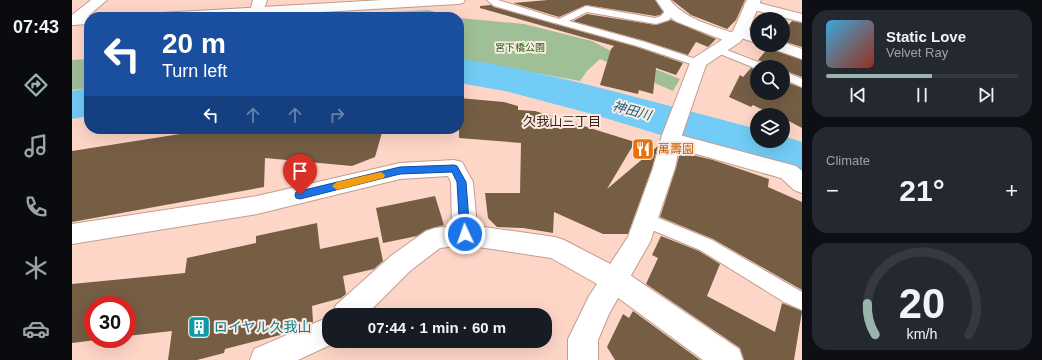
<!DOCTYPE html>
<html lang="en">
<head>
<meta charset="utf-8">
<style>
	:root { --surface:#171b24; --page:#242831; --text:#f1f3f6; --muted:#9ea1a6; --line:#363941; --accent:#98b4ad }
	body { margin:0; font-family:Arial,"Noto Sans JP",sans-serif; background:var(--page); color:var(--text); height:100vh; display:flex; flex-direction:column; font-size:15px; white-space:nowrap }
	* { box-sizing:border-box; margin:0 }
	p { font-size:13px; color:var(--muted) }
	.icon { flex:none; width:22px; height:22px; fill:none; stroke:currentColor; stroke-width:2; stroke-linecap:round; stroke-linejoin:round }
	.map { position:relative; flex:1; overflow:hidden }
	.drawer { display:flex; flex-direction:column; gap:10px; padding:10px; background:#0d0f14; width:240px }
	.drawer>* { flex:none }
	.guide { position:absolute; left:12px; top:12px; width:380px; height:122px; border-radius:16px; box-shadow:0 4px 16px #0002; background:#1a4fa0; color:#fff; overflow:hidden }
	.fabs { position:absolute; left:678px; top:12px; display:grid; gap:8px }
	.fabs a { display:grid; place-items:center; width:40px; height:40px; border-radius:50%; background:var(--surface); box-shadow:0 4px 16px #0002; font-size:20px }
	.speed { position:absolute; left:12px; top:296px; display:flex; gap:8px; font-size:20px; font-weight:700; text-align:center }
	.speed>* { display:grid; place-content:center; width:52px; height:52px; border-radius:50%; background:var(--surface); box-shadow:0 4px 16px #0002; line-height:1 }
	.speed .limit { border:6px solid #d22; background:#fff; color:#111 }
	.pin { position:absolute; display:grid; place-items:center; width:34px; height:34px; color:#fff; margin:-41px -17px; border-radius:50% 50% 50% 0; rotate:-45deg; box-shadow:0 0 4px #0007 }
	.pin .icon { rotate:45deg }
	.me { position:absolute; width:44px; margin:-22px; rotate:357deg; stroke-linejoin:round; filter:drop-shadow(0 0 3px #0008) }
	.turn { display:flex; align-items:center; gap:14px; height:84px; padding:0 12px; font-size:18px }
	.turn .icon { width:52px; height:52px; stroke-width:2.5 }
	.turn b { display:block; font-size:28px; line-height:34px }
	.lanes { display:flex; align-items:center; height:38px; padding:0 12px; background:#0003; justify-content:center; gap:20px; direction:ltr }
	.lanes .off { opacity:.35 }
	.big { font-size:30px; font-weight:600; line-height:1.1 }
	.drawer .tile { flex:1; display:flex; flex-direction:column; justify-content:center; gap:6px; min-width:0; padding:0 14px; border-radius:16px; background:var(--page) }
	.drawer .dial { align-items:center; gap:0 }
	.dial svg { height:104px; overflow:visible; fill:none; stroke:var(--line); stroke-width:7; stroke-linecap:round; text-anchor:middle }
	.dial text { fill:var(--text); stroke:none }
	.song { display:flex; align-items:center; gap:12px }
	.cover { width:48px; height:48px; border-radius:6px; background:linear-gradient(135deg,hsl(200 70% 55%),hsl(10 70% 35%)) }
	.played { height:4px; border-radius:2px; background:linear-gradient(90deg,var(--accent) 55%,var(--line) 55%) }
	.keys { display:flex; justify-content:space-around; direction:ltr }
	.heat { display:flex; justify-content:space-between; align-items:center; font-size:22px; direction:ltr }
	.trip { position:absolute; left:250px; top:308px; width:230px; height:40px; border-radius:16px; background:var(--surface); box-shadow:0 4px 16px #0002; font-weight:600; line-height:40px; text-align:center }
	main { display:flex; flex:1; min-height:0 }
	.tab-bar { display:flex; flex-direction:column; width:72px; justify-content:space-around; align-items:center; background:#090b0e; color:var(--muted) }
	.tab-bar .icon { width:28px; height:28px }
	.tab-bar .on { color:var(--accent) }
	.tab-bar b { font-size:18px; color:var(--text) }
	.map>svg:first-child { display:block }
	.green { fill:#9fbf97 }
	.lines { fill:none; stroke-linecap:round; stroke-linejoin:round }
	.river { fill:#72ccf5; fill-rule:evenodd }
	.building { fill:#765e45 }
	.lane-casing { stroke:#c29d8f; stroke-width:2 }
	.street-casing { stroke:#c29d8f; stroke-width:2 }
	.secondary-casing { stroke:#c29d8f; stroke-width:2 }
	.primary-casing { stroke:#c29d8f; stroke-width:2 }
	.lane { fill:#fff; fill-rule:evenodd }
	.street { fill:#fff; fill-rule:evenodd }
	.secondary { fill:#fff; fill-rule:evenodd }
	.primary { fill:#fff; fill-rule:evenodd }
	.route { fill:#1a73e8; stroke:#114b97 }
	.slow { fill:#f59e0b }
	.labels { text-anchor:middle; stroke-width:4; stroke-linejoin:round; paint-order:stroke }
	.far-park-label { font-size:10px; fill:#1f6105; stroke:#faeae4 }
	.food-label { font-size:12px; fill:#c56008; stroke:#faeae4; text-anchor:start }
	.water-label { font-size:13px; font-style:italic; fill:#19607c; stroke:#faeae4 }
	.neighbourhood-label { font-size:13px; fill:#402318; stroke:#faeae4 }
	.near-culture-label { font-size:14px; fill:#0d838f; stroke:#faeae4; text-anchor:start }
</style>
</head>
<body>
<main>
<nav class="tab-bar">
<b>07:43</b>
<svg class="icon on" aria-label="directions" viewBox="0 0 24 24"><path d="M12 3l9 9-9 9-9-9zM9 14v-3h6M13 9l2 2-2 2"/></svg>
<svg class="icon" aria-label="music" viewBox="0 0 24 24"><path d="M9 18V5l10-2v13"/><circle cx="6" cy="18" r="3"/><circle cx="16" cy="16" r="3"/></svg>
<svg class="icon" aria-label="phone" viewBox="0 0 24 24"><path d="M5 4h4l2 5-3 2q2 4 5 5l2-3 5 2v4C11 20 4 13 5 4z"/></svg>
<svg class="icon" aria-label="climate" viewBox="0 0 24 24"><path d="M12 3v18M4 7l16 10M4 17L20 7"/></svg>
<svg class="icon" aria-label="car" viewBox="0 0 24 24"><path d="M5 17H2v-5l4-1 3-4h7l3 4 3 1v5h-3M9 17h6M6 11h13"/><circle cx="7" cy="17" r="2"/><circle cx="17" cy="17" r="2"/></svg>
</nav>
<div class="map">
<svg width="730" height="360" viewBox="0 0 730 360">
	<rect width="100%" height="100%" fill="#fed6c8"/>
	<!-- green -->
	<g class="green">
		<polygon points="356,10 383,17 318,17 319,12"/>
		<polygon points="387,18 452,24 520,41 543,53 608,79 601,91 528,59 515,71 508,81 387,59"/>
		<polygon points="17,59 17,88 0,90 0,60"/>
	</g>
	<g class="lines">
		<!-- river -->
		<g class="river">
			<path d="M 387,59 C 428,64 468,74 509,83 C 568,98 626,113 685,129 L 685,141 L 711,141 L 711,136 L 730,142 L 730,178 L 520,114 L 433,91 L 387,83 Z"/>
			<polygon points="17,88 17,116 0,119 0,91"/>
		</g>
	</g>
	<!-- building -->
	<g class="building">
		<polygon points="476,0 583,0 591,12 588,15 583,16 514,5 487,17 441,3"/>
		<polygon points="600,0 673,0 664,20 655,29 619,15"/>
		<polygon points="419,5 422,7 565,47 611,63 604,75 584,68 581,94 567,90 566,94 528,85 539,49 542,46 408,8 408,6"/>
		<polygon points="515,14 584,25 599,20 644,39 636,47 624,42 616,55 573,41 501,21"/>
		<polygon points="720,21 730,23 730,47 711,41 711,31"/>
		<polygon points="696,48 730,60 730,77 711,70 711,67 698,67 695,64 686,60"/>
		<polygon points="679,68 685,70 685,93 711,93 711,81 730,88 730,128 711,118 711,115 701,115 681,105 679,107 657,97 668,75 671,77"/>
		<polygon points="387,98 432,102 446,106 446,110 463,111 563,142 535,189 586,146 580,168 556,234 531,234 482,212 481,233 451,228 425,227 416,218 413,193 448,193 449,143 387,138"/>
		<polygon points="140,129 311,129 303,157 280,166 193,158 192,187 0,222 0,151"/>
		<polygon points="608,152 641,160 697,179 696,187 730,202 730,290 641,239 588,217 604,168"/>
		<polygon points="363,196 372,225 354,230 345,236 311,243 304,208"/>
		<polygon points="245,223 248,249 306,237 311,261 302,269 271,276 274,294 269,298 240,306 241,322 212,334 153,349 152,353 125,360 96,360 100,331 55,336 55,305 21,305 21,339 32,339 0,343 0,284 113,273 115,258 184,243 184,236"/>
		<polygon points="589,236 627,251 648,264 635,296 703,332 710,303 730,311 722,360 672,360 668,348 574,284 586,258 580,255"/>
		<polygon points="561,311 628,360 543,360 535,347 551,314 557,318"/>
	</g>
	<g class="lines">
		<!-- lane casing -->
		<g class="lane-casing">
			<g id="lane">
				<polygon points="415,0 426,0 487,19 514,6 583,18 589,16 595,9 603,9 604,11 597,20 584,24 515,12 497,21 573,42 630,61 632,63 630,65 622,65 565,46 422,6"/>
				<polygon points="647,47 694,65 696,67 685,67 685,69 643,52 641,50 643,48"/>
				<polygon points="711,71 730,79 730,87 711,79"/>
				<polygon points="574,213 640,240 730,292 730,310 712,302 628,250 568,225 566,220 568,215"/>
			</g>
		</g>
		<!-- street casing -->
		<g class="street-casing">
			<g id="street">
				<polygon points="19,0 35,0 7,24 0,25 0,15"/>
				<polygon points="181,0 195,0 190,15 185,16 180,15 178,12"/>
				<path d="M 584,0 L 598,0 C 613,19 639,25 661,33 L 663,29 L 668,27 L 685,33 L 685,43 L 669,38 L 670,39 L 668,42 L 662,44 L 656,42 L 603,21 L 594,14 Z"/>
				<polygon points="679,1 730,14 730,22 674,8 672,5 674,2"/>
				<polygon points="711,42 730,49 730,59 698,48 696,45 711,45"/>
				<polygon points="600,133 724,166 730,171 730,193 722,190 709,178 593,145 590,140 593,135"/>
				<polygon points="382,160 390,162 401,182 405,226 483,237 492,240 552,271 667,349 671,360 631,360 534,289 479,258 393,245 368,248 338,271 294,315 260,315 264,305 320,255 354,231 363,228 380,226 379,182 376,176 328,179 185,214 0,244 0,224 185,196 328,163"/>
				<polygon points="257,317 257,341 267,341 226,360 178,360 182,349"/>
			</g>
		</g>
		<!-- secondary casing -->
		<g class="secondary-casing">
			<polygon id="secondary" points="675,0 689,0 676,32 668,42 634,65 610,135 603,168 578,242 537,314 526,340 526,360 496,360 496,339 501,329 517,296 556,237 581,168 590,135 618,63 620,59 656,36 661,31"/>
		</g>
		<!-- primary casing -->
		<g class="primary-casing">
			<g id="primary">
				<polygon points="311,0 393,0 391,3 386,4 166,17 82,17 84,14 89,13"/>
				<polygon points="17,16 22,17 17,17 17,24 0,25 0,17"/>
			</g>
		</g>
		<!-- lane -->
		<use href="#lane" class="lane"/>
		<!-- street -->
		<use href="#street" class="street"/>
		<!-- secondary -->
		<use href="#secondary" class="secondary"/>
		<!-- primary -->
		<use href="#primary" class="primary"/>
	</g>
	<!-- route -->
	<polygon class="route" points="382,165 385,166 394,182 398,234 397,238 393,239 389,238 388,234 385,182 380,172 328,174 228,199 224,198 223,195 224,192 228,191 328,167"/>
	<!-- slow -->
	<polygon class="slow" points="309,172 313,175 312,178 265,190 260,186 265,182"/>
	<!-- icons -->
	<defs>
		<g id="restaurant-square" transform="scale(1.15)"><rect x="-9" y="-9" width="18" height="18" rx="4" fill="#e8710a" stroke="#faeae4"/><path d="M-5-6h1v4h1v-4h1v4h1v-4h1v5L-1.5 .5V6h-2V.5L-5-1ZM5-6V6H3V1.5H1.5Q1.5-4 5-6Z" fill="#fff"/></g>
		<g id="building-square" transform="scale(1.15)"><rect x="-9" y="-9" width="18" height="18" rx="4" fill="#0f9aa8" stroke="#faeae4"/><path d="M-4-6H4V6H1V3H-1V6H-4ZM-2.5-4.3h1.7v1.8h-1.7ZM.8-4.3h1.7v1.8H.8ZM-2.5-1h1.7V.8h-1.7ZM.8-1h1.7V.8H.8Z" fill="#fff"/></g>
	</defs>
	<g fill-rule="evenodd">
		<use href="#restaurant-square" x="571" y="149"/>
		<use href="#building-square" x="127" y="327"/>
	</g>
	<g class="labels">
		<!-- far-park labels -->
		<g class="far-park-label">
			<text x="448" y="51">宮下橋公園</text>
		</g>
		<!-- food labels -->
		<g class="food-label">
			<text x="586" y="153">萬壽園</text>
		</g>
		<!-- water labels -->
		<g class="water-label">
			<text transform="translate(560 110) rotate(15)" y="5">神田川</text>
		</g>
		<!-- neighbourhood labels -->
		<g class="neighbourhood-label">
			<text x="490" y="126">久我山三丁目</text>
		</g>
		<!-- near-culture labels -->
		<g class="near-culture-label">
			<text x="142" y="332">ロイヤル久我山</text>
		</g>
	</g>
</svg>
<div class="fabs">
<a><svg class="icon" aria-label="sound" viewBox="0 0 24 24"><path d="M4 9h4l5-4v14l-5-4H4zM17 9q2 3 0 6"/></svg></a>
<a><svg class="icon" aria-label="search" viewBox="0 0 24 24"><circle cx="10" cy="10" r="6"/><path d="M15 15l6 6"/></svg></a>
<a><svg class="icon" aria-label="layers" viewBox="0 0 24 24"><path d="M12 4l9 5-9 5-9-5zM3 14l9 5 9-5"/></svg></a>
</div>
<div class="speed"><div class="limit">30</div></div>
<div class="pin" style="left:228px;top:195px;background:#d93025"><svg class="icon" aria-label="arrive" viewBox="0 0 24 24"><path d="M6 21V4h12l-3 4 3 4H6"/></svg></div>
<svg class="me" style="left:393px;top:234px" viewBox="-20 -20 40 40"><circle r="17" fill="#1a73e8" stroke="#fff" stroke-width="3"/><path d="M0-11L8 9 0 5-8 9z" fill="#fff"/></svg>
<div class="trip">07:44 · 1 min · 60 m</div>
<div class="guide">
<div class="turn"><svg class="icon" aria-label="left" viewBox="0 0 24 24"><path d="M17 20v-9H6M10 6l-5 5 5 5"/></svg><div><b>20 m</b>Turn left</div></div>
<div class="lanes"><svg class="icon" aria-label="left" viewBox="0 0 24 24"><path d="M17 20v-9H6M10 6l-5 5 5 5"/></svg><svg class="icon off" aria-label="ahead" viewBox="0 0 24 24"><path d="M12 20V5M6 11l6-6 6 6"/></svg><svg class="icon off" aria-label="ahead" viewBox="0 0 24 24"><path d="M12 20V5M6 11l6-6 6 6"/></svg><svg class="icon off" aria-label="right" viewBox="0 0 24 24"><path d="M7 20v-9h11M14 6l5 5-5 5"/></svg></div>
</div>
</div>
<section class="drawer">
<div class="tile">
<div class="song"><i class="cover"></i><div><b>Static Love</b><p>Velvet Ray</p></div></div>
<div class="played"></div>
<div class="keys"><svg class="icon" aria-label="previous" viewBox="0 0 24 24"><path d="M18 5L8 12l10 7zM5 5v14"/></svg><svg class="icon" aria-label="pause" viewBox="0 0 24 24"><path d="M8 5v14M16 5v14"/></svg><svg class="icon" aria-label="next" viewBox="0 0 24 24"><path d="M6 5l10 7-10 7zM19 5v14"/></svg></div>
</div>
<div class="tile"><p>Climate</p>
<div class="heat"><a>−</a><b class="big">21°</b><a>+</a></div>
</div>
<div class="tile dial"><svg viewBox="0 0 100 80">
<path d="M14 69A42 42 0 1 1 86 69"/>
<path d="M14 69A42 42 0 0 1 8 45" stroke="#98b4ad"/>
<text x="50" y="56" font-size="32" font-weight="700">20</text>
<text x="50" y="72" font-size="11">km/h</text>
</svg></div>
</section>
</main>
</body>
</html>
